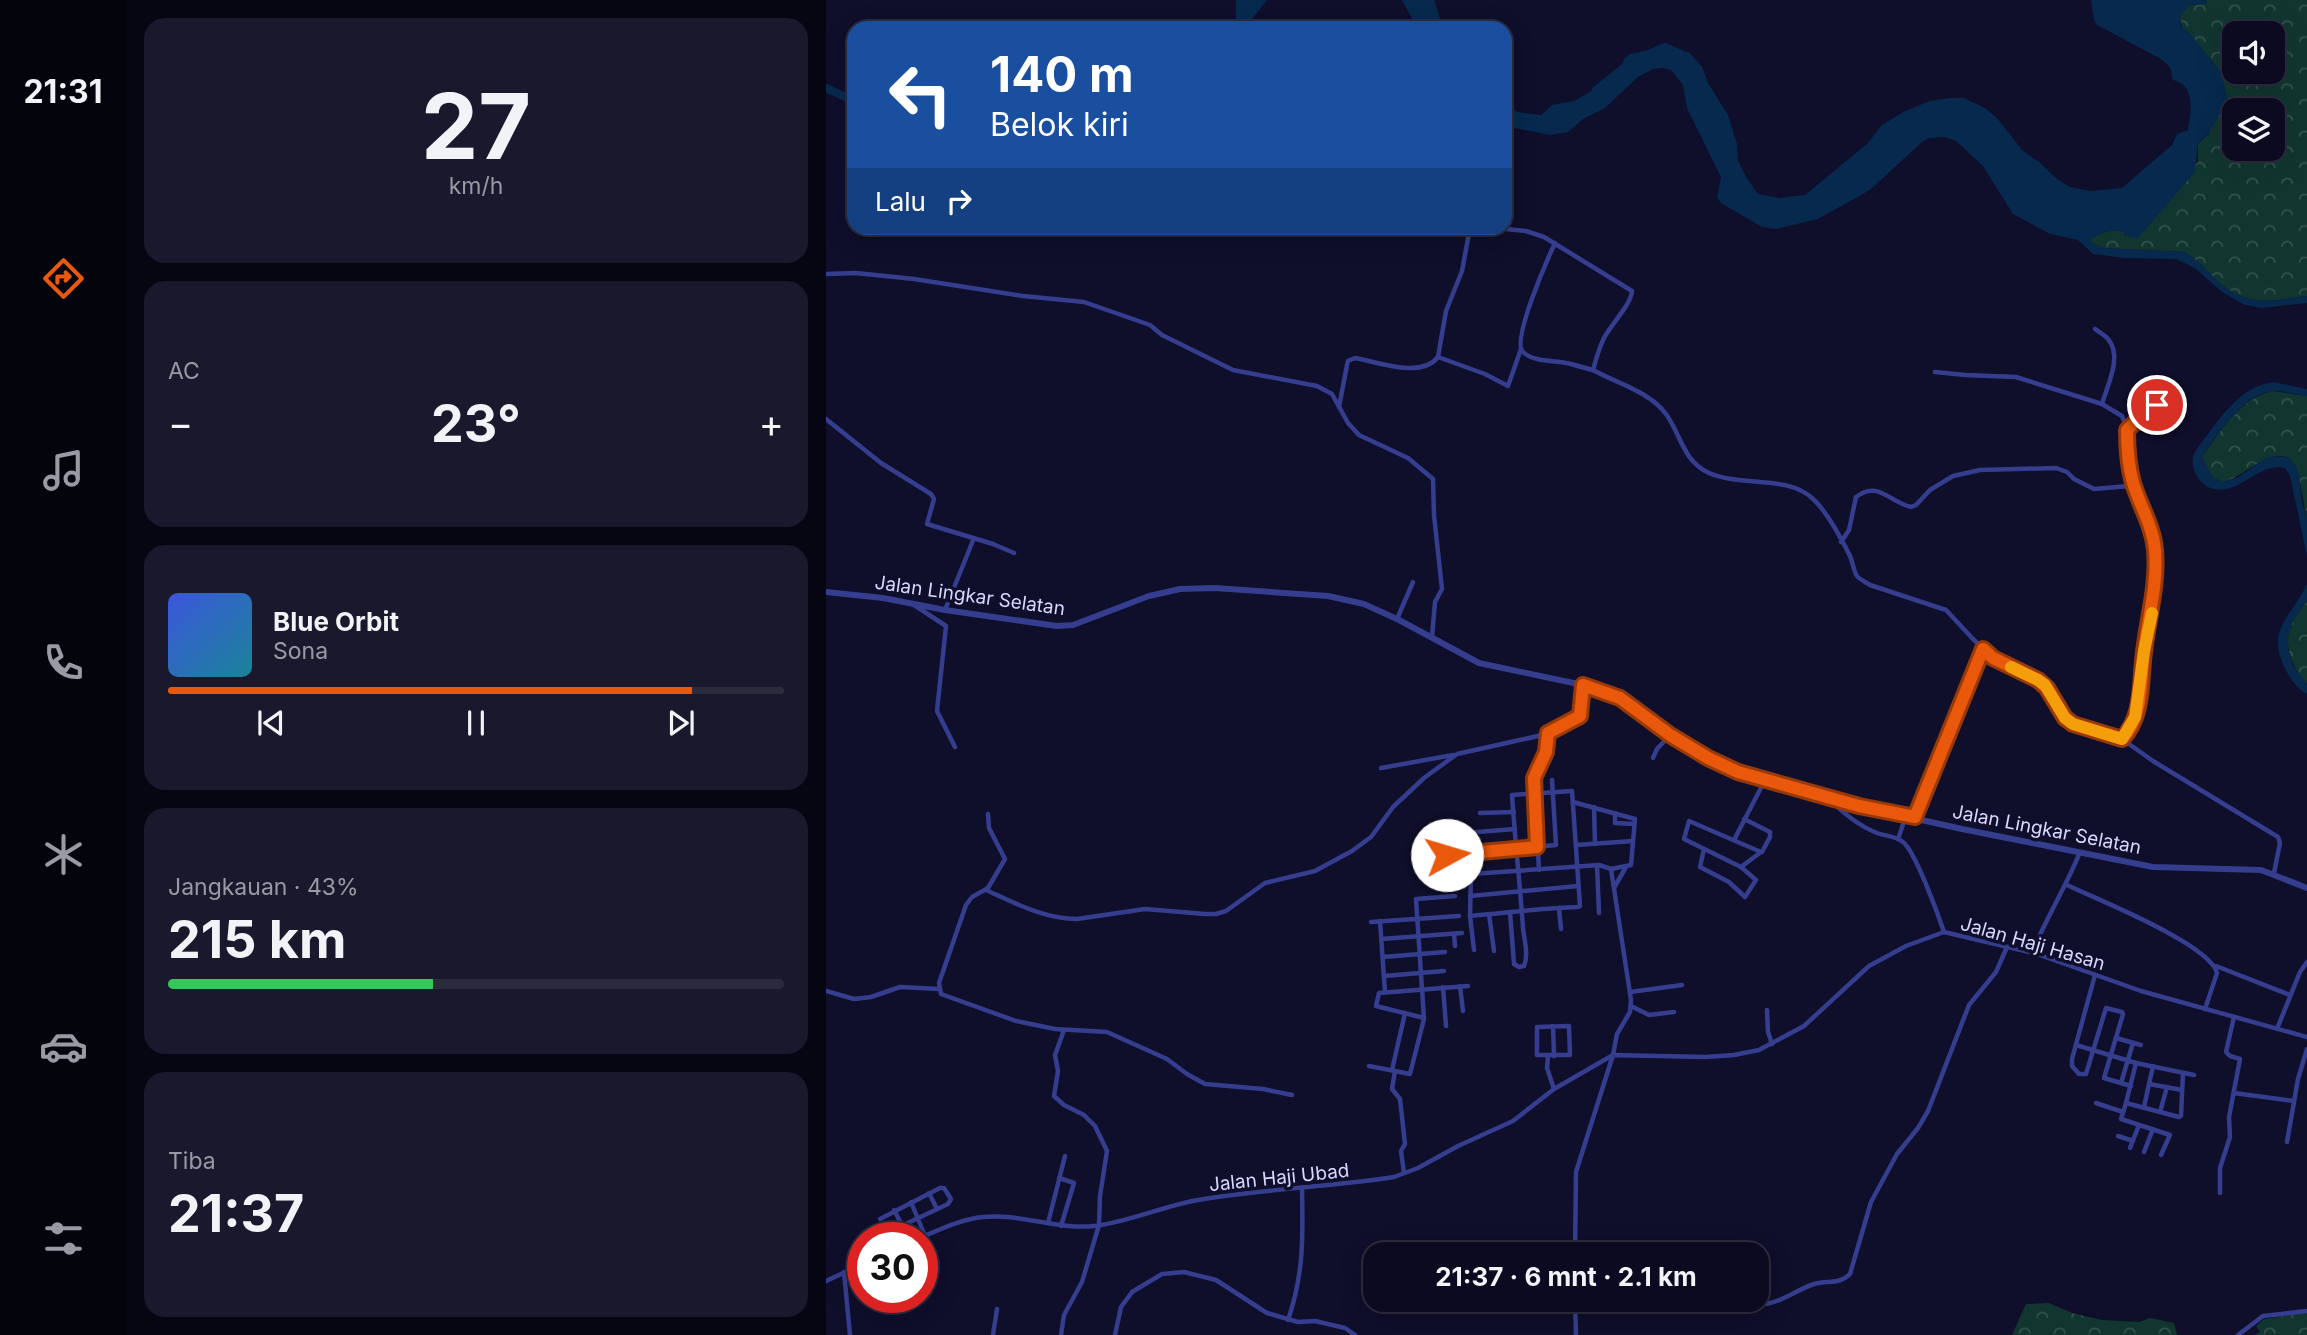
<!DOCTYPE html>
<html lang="id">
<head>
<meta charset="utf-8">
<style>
	:root { --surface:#0b0a20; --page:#19182d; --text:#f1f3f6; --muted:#9a9aa5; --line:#2b2b3e; --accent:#ea580c }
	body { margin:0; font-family:Inter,sans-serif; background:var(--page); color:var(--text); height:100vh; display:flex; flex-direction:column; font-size:26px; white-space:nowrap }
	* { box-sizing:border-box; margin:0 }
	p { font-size:23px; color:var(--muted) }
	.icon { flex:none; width:38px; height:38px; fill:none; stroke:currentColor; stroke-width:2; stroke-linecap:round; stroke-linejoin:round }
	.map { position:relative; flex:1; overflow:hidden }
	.panel { display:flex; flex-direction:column; gap:18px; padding:18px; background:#060612; width:700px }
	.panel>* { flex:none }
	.hud { position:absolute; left:21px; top:21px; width:665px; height:214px; border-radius:21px; box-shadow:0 7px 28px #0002,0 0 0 2px var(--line); background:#1a4fa0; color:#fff; overflow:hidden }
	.fabs { position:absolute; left:1396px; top:21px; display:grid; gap:14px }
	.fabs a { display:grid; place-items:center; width:63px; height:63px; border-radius:14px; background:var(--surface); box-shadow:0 7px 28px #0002,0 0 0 2px var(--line); font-size:35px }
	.speed { position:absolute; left:21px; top:1222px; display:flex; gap:14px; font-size:35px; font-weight:700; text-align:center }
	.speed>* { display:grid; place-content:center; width:91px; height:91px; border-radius:50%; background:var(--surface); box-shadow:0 7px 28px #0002,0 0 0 2px var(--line); line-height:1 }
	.speed .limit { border:10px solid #d22; background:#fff; color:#111 }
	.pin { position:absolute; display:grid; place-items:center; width:60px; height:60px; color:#fff; margin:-30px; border:4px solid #fff; border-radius:50%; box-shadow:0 2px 7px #0007 }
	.me { position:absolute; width:77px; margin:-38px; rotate:84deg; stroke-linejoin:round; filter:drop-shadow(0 0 5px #0008) }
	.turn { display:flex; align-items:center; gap:24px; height:147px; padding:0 28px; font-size:32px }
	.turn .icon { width:91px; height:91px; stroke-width:2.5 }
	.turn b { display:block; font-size:49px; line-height:60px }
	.then { display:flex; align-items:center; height:66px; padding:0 28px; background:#0003; gap:14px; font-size:26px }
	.big { font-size:52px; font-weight:700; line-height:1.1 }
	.panel .widget { flex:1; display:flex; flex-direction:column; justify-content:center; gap:10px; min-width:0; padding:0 24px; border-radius:21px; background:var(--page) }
	.panel .dial { align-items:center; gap:0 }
	.dial b { font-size:91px; line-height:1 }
	.song { display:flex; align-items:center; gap:21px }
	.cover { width:84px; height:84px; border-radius:10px; background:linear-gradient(135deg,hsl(230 70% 55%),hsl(190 70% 35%)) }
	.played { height:7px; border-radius:4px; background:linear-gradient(90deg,var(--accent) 85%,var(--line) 85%) }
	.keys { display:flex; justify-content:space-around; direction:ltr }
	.heat { display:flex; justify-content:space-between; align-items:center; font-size:38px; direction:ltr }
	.charge { height:10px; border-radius:5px; background:linear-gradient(90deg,#34c759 43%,var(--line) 0) }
	.trip { position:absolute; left:537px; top:1242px; width:406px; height:70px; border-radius:21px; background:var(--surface); box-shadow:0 7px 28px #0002,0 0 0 2px var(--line); font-weight:700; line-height:70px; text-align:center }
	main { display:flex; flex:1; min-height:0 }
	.tab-bar { display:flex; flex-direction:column; width:126px; justify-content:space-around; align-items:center; background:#04040d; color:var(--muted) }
	.tab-bar .icon { width:49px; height:49px }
	.tab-bar .active { color:var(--accent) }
	.tab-bar b { font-size:32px; color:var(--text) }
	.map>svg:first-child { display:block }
	.forest { fill:url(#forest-crowns); fill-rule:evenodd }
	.water { fill:#06294d }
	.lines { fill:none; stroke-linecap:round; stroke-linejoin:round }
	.river { stroke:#06294d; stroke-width:8 }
	.minor { stroke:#353e8e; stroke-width:4.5 }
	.tertiary { stroke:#353e8e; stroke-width:6 }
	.route-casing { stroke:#983908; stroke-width:18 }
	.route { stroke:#ea580c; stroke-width:12 }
	.slow { stroke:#f59e0b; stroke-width:12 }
	.labels { text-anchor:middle; stroke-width:7; stroke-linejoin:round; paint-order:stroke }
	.street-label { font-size:19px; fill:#d8d9ff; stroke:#0f0e2b }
</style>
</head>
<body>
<main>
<nav class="tab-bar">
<b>21:31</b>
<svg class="icon active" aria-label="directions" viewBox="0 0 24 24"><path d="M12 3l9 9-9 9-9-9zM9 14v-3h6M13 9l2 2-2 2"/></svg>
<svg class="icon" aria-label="music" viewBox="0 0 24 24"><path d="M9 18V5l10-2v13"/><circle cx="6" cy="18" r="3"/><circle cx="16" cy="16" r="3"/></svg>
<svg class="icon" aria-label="phone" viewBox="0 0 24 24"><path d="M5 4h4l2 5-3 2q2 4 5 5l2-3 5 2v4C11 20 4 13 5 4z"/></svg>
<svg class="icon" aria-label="climate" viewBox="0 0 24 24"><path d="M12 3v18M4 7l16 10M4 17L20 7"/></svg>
<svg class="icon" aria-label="car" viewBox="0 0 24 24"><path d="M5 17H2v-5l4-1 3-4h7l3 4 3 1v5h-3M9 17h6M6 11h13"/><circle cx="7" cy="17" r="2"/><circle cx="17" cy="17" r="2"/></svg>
<svg class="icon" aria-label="filters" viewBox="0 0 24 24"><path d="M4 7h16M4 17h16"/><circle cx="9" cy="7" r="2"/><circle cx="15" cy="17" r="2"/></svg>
</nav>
<section class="panel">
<div class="widget dial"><b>27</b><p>km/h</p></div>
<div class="widget"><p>AC</p>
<div class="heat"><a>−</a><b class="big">23°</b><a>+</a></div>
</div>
<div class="widget">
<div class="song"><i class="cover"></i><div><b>Blue Orbit</b><p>Sona</p></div></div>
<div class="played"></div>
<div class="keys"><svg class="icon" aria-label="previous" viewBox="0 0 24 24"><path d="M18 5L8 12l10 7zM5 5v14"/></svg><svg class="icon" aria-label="pause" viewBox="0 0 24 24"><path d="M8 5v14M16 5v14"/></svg><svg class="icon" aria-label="next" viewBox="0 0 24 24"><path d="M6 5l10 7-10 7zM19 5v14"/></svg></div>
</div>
<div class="widget"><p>Jangkauan · 43%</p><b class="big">215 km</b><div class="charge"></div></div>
<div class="widget"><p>Tiba</p><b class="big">21:37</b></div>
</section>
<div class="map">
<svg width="1481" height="1335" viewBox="0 0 1481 1335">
	<defs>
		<pattern id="forest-crowns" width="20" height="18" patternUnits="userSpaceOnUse" patternTransform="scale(1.75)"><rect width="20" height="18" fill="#11362f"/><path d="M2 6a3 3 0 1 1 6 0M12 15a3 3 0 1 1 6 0" fill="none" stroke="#33524e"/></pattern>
	</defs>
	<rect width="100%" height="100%" fill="#0f0e2b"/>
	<!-- forest -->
	<g class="forest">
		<path d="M 1381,0 L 1481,0 L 1481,296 C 1452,300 1426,307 1400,288 C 1385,277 1375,261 1358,252 L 1277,248 L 1266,243 L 1265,238 C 1276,232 1287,228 1299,232 L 1298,236 L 1372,162 L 1372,144 L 1383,134 L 1353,15 L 1364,5 L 1379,4 ZM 1409,33 L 1447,33 L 1447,72 L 1409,72 ZM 1409,110 L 1447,110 L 1447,149 L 1409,149 Z"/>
		<path d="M 1447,391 L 1481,396 L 1481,519 C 1478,507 1473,471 1469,465 C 1451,438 1418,479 1397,482 L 1386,477 L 1376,457 C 1394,432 1415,397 1447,391 Z"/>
		<path d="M 1481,600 L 1481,684 C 1466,668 1456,645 1466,623 C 1469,615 1477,608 1481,600 Z"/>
		<polygon points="1223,1303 1246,1313 1276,1320 1313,1322 1324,1318 1348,1323 1351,1335 1186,1335 1200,1304"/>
		<polygon points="1481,1313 1481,1335 1429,1335 1434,1332 1430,1326 1438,1319"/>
	</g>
	<!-- water -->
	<g class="water">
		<polygon points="410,0 441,0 426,19 422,28 406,28 410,20"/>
		<polygon points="576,0 608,0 617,28 591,28"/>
		<path d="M 1265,0 L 1381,0 L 1379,4 L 1364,5 L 1354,15 L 1355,28 L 1362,31 L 1395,72 L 1402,101 L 1382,134 L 1372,144 L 1369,172 L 1312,238 L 1298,236 L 1299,232 C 1287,228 1276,232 1266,238 L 1266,243 L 1277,248 L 1358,252 C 1375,261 1385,277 1400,288 C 1426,307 1452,300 1481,296 L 1481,303 L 1436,308 L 1419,305 L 1396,292 L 1369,268 L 1350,259 L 1298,258 L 1267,254 L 1252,240 L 1224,234 L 1187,214 L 1157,166 L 1130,141 L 1118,137 L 1103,138 L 1096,142 L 1044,190 L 992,219 L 950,229 L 936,227 L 895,203 L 891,198 L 895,177 L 861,108 L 857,85 L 845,70 L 837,68 L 827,69 L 812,77 L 779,108 L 757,119 L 742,132 L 724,135 L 679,126 L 679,105 L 691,112 L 715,115 L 726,105 L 748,101 L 786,79 L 793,72 L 798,59 L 804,54 L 826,49 L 863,52 L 876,67 L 882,83 L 902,115 L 911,144 L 912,161 L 920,177 L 932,194 L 954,198 L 979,195 L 1041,144 L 1056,125 L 1079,111 L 1104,101 L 1123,98 L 1138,98 L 1159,108 L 1171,118 L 1197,151 L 1213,162 L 1231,179 L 1244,187 L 1265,191 L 1296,188 L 1346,145 L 1351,134 L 1362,130 C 1364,116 1369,94 1356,84 C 1353,82 1349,81 1346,79 C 1347,69 1342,65 1335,59 L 1271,25 L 1268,19 Z"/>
		<path d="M 1448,382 L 1481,389 L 1481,396 C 1470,395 1459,391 1448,391 C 1419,392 1391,435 1376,457 L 1386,477 L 1397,482 L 1411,478 L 1440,458 L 1448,456 L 1461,457 L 1467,461 L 1473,475 L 1476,502 L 1481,519 L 1481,556 L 1464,476 L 1459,468 C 1431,462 1413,498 1384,488 C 1373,484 1364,468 1367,457 C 1369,449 1377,441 1382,434 C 1398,412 1418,385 1448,382 Z"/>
		<path d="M 1481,583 L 1481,600 L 1466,622 L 1462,637 L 1462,649 L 1467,666 L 1481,684 L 1481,694 C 1469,687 1462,676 1457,664 C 1440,627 1469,614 1481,583 Z"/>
	</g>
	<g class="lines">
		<!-- river -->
		<g class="river">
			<polyline points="825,53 839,47 855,54"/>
			<polyline points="0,88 28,101"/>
			<polyline points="770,90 801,65"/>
		</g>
		<!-- minor -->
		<g class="minor">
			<polyline points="644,228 636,271 620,311 612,357 659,374 682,386 695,349"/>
			<path d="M 670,228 L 700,231 L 718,237 L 806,291 C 805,305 785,324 778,338 C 773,348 770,359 767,370 C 790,383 823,391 840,414 C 855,435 857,461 883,473 C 915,487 961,475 986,498 C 1001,511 1015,538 1024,556 C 1027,562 1027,570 1031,576 C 1034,580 1040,582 1044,585 L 1120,610 L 1147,639 L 1167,658 L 1212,680 L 1221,688 L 1239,718 L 1247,724 L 1296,739"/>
			<path d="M 729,243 C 722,258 685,341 697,352 C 708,363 732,360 745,364 C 752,366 759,368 767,370"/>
			<polyline points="0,274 30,273 88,279 197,296 258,302 324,325 336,335 407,370 491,386 506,394 522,423 533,435 582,458 607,479 608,515 616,589 609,602 606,637"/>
			<path d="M 1269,329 C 1273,332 1279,335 1282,339 C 1297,356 1281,386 1276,404 L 1296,416 L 1301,429"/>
			<polyline points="1109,372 1139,375 1190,377 1276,404"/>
			<path d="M 1346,388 C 1332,403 1317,417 1301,430 C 1301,448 1302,465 1307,483 C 1314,506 1327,526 1329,550 C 1332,585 1322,617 1318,652 C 1314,681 1318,716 1296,739 L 1327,761 L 1452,837 L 1454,843 L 1448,873"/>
			<path d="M 513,407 L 521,365 L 522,361 L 529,358 C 552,362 595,379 612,357"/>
			<polyline points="0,419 55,463 105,494 108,499 101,524 167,544 188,553"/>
			<path d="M 1015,542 L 1023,530 L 1030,497 C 1052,480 1063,502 1085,507 L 1090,505 L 1104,490 L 1127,476 L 1154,470 L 1230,468 L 1241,472 L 1248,479 L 1268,489 L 1303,486 L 1307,484"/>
			<polyline points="88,605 120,626 111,711 129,747"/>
			<polyline points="119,610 148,538"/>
			<polyline points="571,619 587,582"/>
			<polyline points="827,758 831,749 844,735"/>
			<polyline points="555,768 627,755"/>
			<path d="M 1002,798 C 1016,812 1033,826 1051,833 C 1059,836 1070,836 1077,842 C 1089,851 1112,914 1118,932"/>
			<polyline points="747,802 809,819 805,865 785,869"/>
			<polyline points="768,807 769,844"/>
			<polyline points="654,813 688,812"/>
			<polyline points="789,813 789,823 808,824"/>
			<polyline points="162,814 163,828 179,859 162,888 146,897 140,905 113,983 115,994 190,1021 229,1029 281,1032 341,1059 361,1074 379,1084 437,1089 466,1095"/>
			<polyline points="1089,817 1157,649"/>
			<polyline points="918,819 944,832 944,837 936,852"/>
			<polygon points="863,821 935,852 915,867 858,839"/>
			<polyline points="639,833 689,829"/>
			<polyline points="1072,839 1080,816"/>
			<polyline points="908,840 939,780"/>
			<polyline points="750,845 807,841"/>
			<polyline points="878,849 874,867 903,882 919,897 930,880 915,867"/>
			<polyline points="621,855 730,845 726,780"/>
			<polyline points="771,865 773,913"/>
			<polyline points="713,870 708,778 720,752 722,733 754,716 757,685"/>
			<polyline points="628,874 645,874"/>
			<path d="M 1241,885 C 1270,899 1384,944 1391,973 L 1379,1009"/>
			<polyline points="789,886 800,867"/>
			<path d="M 160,890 C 189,903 218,919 251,919 L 319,909 L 379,914 L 390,914 L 400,911 L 439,883 L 489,871 L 526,851 L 545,837 L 567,807 L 598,778 L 631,754 L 721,734"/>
			<polyline points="644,896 752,886"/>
			<polyline points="733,908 735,929"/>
			<polyline points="663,914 668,951"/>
			<path d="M 644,916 C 680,913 716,908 752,907 L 754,906 L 746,791 L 686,795 C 689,840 694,884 697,928 C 698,939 703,955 698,966 L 693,967 L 688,964 L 684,912"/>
			<polyline points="554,921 559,992"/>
			<polyline points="545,922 633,916"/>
			<polyline points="628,934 629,946"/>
			<polyline points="555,939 636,933"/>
			<polyline points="648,950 644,916 645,874 773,865 785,869 805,1000 804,1012 791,1034 787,1055 750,1172 749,1255"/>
			<path d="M 1206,953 C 1220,918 1240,887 1254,852"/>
			<polyline points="557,957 619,952"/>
			<polyline points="1390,966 1464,995"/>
			<polyline points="1269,975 1246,1059 1246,1066 1253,1074 1260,1074 1280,1008 1296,1012 1297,1014 1278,1078 1305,1086"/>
			<polyline points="558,976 618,971"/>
			<polyline points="634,986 637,1011"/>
			<polyline points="617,987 620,1026"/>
			<polyline points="0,991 28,999 45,997 74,987 114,989"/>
			<polyline points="804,992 856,985"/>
			<polyline points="805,1006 823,1015 848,1012"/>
			<polyline points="941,1010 942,1032 946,1044"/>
			<polyline points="598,1018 550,1006 553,993 642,986"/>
			<polyline points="727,1026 728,1056"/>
			<polygon points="743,1026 744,1055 711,1055 711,1027"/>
			<polyline points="1451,1029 1474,972 1481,962"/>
			<polyline points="1290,1038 1315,1045"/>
			<polyline points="1250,1045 1310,1063"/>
			<polyline points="722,1056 721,1068 728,1089"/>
			<polyline points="543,1066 584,1074 598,1019 590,899 629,896"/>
			<polyline points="566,1070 579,1013"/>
			<polyline points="569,1071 566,1089 574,1099 579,1144 575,1151 578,1173"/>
			<polyline points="1357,1073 1355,1116 1353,1117 1300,1103 1310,1063 1368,1075"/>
			<polyline points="1295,1083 1307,1043"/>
			<polyline points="1323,1084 1356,1090"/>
			<polyline points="1408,1093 1468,1101"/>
			<polyline points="1270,1103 1297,1112"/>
			<polyline points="1300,1103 1295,1119 1344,1135 1335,1155"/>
			<polyline points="1318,1107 1327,1066"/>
			<polyline points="1334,1112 1341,1087"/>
			<polyline points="1292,1136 1307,1141"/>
			<polyline points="1461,1142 1472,1079 1481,1049"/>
			<polyline points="1304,1148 1313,1125"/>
			<polyline points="1318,1152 1327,1129"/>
			<polyline points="233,1178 248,1183 235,1226"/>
			<polyline points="103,1193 111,1209"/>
			<polyline points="1394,1193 1394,1168 1404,1137 1403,1117 1414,1059 1404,1056 1400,1052 1408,1017"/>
			<polyline points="85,1202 99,1236"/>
			<polyline points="68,1210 76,1225"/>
			<polyline points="54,1219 114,1188 118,1188 125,1199 122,1204 54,1236"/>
			<polyline points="222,1223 239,1156"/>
			<path d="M 96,1237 C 115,1229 136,1219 157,1217 C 194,1213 231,1230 268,1226 C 303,1222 337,1206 372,1200 C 436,1189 503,1187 568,1177 L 592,1168 L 632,1146 L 687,1121 L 728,1089 L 787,1055 L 879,1057 L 908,1055 L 933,1050 L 978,1026 L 1043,966 L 1080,946 L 1118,932 L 1211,954 L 1315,991 L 1481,1037"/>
			<polyline points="18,1272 24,1335"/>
			<polyline points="0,1281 37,1264"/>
			<polyline points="749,1300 750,1335"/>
			<path d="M 921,1300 C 926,1302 932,1304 937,1304 C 955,1303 972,1289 988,1284 C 1002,1280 1013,1285 1024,1274 L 1045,1202 L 1071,1154 L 1092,1128 L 1102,1111 L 1143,1005 L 1170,972 L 1181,947"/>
			<path d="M 462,1320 C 478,1274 477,1235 476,1188"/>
			<polyline points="167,1335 171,1309"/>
			<polyline points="235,1335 238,1315 256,1282 273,1225 274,1196 281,1151 269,1126 258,1115 238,1105 228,1096 232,1071 229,1055 238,1030"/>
			<polyline points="289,1335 295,1307 306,1292 336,1274 358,1272 390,1280 441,1313 472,1322 489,1321 519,1328 529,1335"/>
			<polyline points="1412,1335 1437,1316 1481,1311"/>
		</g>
		<!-- tertiary -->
		<polyline class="tertiary" points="0,592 57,598 119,610 231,626 247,625 323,596 354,589 389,588 502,596 538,604 573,620 653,663 757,685 795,698 844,735 882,758 912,772 951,784 1033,806 1136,829 1327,867 1435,870 1481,888"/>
	</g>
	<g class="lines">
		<!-- route casing -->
		<g class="route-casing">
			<path id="route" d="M 621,855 L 711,847 L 708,778 L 720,752 L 722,733 L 754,716 L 757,685 L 794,698 L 844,735 L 882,758 L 912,772 L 1033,806 L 1089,817 L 1157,649 L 1167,658 L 1212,680 L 1221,688 L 1239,718 L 1247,724 L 1296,739 C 1318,716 1314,681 1318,652 C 1322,617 1332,585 1329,550 C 1327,526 1314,506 1307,483 C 1302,465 1301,448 1301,430 L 1320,412 L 1331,405"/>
		</g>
		<!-- route -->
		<use href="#route" class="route"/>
		<!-- slow -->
		<polyline class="slow" points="1185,667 1212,680 1219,685 1239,718 1247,724 1296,739 1309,717 1318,651 1326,613"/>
	</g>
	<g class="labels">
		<!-- street labels -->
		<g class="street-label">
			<text transform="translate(144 595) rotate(8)" y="7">Jalan Lingkar Selatan</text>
			<text transform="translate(1221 829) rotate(11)" y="7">Jalan Lingkar Selatan</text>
			<text transform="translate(1207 943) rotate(16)" y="7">Jalan Haji Hasan</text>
			<text transform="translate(453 1177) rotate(-6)" y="7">Jalan Haji Ubad</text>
		</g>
	</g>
</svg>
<div class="fabs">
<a><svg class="icon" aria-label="sound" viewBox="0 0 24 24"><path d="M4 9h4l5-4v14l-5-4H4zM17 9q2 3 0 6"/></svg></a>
<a><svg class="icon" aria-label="layers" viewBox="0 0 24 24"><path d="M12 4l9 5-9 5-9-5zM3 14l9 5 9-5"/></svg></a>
</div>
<div class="speed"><div class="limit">30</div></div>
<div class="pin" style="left:1331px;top:405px;background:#d93025"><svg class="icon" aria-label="arrive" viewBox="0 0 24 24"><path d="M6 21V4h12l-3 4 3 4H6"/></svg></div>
<svg class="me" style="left:621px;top:855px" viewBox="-20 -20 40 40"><circle r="19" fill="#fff"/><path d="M0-13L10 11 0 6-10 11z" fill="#ea580c"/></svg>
<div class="trip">21:37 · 6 mnt · 2.1 km</div>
<div class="hud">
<div class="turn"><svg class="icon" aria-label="left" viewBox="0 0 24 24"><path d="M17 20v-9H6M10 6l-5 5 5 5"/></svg><div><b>140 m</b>Belok kiri</div></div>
<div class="then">Lalu<svg class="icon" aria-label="right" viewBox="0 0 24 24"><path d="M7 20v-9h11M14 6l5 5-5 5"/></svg></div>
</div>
</div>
</main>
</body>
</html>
